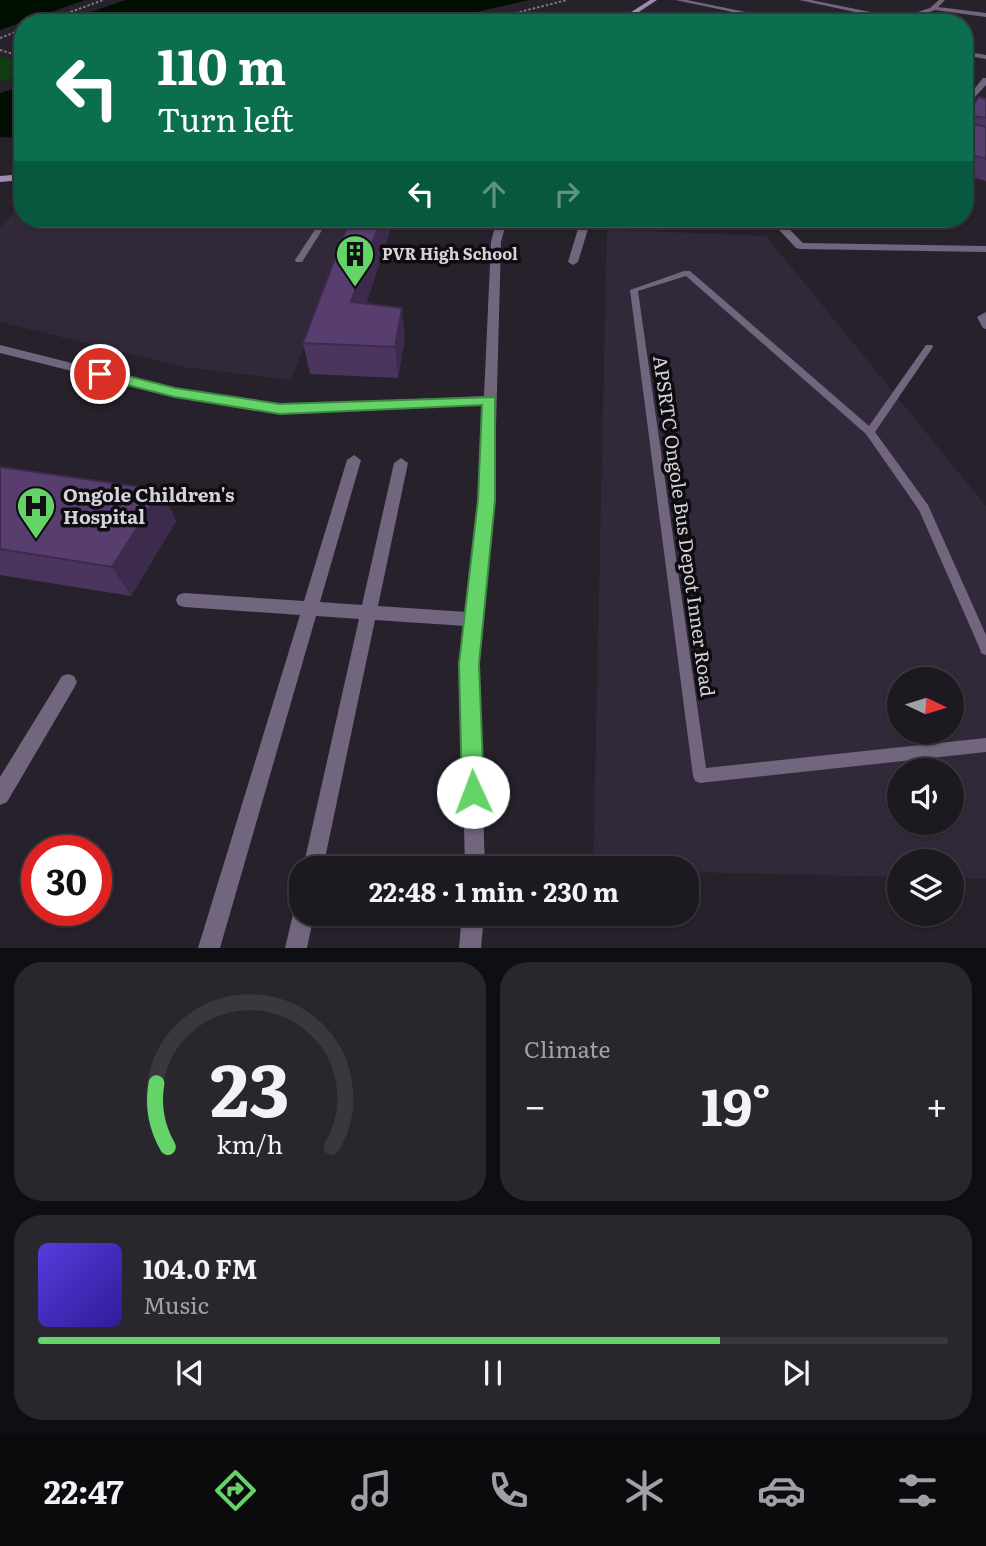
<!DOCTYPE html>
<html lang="en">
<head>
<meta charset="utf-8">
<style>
	:root { --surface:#1c1920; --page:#29262d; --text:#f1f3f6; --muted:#a0a0a5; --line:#3a383e; --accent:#64d468 }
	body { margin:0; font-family:Literata,serif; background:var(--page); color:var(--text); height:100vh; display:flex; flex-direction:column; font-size:26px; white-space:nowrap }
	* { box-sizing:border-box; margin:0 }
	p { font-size:23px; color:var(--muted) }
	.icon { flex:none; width:38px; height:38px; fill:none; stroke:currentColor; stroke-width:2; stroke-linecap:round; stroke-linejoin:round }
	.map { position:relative; height:948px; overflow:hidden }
	.sheet { display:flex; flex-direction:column; gap:14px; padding:14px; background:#0f0e12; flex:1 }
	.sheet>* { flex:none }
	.guide { position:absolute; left:14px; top:14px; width:959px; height:214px; border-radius:28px; box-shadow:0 2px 5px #0004,0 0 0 2px var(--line); background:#0b6e4f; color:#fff; overflow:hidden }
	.needle { width:46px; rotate:94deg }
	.tools { position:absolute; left:887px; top:667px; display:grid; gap:14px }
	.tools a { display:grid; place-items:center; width:77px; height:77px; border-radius:50%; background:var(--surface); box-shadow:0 2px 5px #0004,0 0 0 2px var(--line); font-size:35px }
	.speed { position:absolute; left:21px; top:835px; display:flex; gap:14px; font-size:35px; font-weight:700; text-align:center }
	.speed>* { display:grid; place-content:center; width:91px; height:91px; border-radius:50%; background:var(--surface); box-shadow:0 2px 5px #0004,0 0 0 2px var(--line); line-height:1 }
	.speed .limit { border:10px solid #d22; background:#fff; color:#111 }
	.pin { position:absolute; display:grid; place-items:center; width:60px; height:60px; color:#fff; margin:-30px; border:4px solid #fff; border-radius:50%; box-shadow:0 2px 7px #0007 }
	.me { position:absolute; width:77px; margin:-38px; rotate:358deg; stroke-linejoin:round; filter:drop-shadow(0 0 5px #0008) }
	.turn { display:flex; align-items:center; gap:24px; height:147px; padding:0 28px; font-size:32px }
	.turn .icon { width:91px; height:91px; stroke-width:2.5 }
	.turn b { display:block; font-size:49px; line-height:60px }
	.lanes { display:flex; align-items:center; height:66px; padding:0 28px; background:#0003; justify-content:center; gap:35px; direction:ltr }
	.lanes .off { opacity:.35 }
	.big { font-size:52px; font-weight:700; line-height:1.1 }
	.sheet .widget { flex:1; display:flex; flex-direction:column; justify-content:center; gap:10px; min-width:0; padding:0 24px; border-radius:28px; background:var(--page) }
	.sheet .dial { align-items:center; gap:0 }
	.dial svg { height:182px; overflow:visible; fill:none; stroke:var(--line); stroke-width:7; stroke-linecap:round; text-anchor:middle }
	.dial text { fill:var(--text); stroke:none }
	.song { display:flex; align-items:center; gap:21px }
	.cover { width:84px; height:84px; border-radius:10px; background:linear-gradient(135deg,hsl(250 70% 55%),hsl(250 70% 35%)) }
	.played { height:7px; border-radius:4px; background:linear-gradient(90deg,var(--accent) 75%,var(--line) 75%) }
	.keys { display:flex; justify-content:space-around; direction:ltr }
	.heat { display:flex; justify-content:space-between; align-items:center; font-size:38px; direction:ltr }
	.sheet .tiles { flex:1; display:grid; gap:14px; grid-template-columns:1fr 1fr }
	.widget:last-child { grid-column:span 2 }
	.trip { position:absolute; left:289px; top:856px; width:410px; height:70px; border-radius:28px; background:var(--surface); box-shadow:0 2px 5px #0004,0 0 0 2px var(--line); font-weight:700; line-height:70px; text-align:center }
	.tab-bar { display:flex; height:112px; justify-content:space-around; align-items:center; background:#0b0a0d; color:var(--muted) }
	.tab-bar .icon { width:49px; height:49px }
	.tab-bar .current { color:var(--accent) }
	.tab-bar b { font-size:32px; color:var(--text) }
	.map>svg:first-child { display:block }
	.built { fill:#312939; fill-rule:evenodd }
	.green { fill:#0f3c12 }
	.water { fill:#000f00 }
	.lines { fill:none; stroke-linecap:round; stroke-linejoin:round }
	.path { stroke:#7d7982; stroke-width:2; stroke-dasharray:2.5 2; stroke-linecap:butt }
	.lane { fill:#71667d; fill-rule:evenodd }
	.street { fill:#71667d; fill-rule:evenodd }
	.secondary { fill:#9d8bb0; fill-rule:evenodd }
	.wall { fill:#4b355f }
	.shaded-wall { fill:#3d2b4e }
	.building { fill:#573e6f; stroke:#3d2b4e; stroke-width:2 }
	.route { fill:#64d468; stroke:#418a44; stroke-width:2 }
	.labels { text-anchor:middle; stroke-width:7; stroke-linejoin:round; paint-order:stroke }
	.far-poi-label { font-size:16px; font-weight:bold; fill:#d5d2d9; stroke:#0e0c10; text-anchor:start }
	.poi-label { font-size:19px; font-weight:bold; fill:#d5d2d9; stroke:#0e0c10; text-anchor:start }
	.street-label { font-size:19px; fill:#d5d2d9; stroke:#0e0c10 }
</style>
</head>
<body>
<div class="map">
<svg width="986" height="948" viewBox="0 0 986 948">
	<rect width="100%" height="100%" fill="#26212b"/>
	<!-- built -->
	<g class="built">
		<polygon points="23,204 23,219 356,219 291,380 183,367 0,322 0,227"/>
		<path d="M 607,229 L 766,236 L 986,506 L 986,879 L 952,878 L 952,861 L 900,861 L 899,877 L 686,872 L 686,868 L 593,868 ZM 900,679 L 952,679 L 952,732 L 900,732 ZM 900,770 L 952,770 L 952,822 L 900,822 Z"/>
	</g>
	<!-- green -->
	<polygon class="green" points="0,56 23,62 23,74 0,82"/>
	<!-- water -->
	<g class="water">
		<polygon points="0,0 85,0 0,30"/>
		<polygon points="126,0 529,0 429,23 59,23"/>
		<polygon points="23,86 23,138 0,137 0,93"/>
	</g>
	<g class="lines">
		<!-- path -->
		<g class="path">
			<polyline points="41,23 103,0"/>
			<polyline points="476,23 567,0"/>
			<polyline points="0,38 23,29"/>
			<polyline points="0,50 23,57"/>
		</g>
		<!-- lane -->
		<g class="lane">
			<polygon points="322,219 329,219 302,262 296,262 295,260"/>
			<polygon points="684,271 690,271 869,426 926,345 932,345 933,347 875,432 928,505 986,635 986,655 981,653 980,649 919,510 866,434 686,276 638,291 706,768 986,738 986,752 700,783 695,781 693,776 630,290"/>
			<polygon points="986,312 986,329 983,328 977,317"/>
		</g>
		<!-- street -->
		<g class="street">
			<polygon points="675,0 687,0 799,23 785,23"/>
			<polygon points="799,0 811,0 900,18 930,8 939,0 945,0 938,7 986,13 986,17 935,10 898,23 891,23 893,20"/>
			<polygon points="964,51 986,55 986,59 964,55"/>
			<polygon points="983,78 986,78 986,85 964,109 964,102"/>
			<polygon points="497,219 507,219 501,242 494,501 478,664 485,868 465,868 460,664 465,626 375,620 323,868 303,868 359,619 316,616 220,948 198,948 300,615 184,607 178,605 176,600 178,595 184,593 304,601 347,460 354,455 361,460 320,602 362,605 394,463 401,458 408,463 378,606 467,612 480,501 484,404 280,413 175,397 0,353 0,345 175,389 280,405 484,396 491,242"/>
			<polygon points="581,219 591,219 578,262 573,265 568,262"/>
			<polygon points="769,219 779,219 803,243 986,246 986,252 800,249 796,248"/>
			<polygon points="68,674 74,676 77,682 74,688 7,802 0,805 0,777 62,676"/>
			<polygon points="301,904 301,914 314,914 307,948 285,948 295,906"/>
			<polygon points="462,914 484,914 481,948 459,948"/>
		</g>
		<!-- secondary -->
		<g class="secondary">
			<polygon points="650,0 657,0 622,23 614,23"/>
			<polygon points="23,174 23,180 0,182 0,176"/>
		</g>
	</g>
	<!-- wall -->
	<g class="wall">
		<polygon points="986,99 986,181 964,175 964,117"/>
		<polygon points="394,219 366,304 405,338 398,378 310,374 303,343"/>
		<polygon points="0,467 161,490 176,521 131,596 0,575"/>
	</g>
	<!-- shaded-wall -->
	<g class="shaded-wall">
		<polygon points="381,219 394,219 356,333 351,302"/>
		<polygon points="402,308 405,338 398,378 395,347"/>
		<polygon points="161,490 176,521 131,596 112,567"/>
	</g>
	<!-- building -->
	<g class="building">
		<polygon points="979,97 986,99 986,118 973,116 970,123 986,127 986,159 964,153 964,117"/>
		<polygon points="350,219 381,219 351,302 402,308 395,347 303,343"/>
		<polygon points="0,467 161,490 112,567 0,549"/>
	</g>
	<!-- route -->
	<polygon class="route" points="100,369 175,388 280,404 495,397 495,500 479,664 484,792 481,799 473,803 465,799 462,792 459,664 478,500 482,405 280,414 175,397 95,377 95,370"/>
	<!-- icons -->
	<defs>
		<g id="building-pin" transform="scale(2.0125)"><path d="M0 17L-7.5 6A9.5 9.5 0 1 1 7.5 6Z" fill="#64d468" stroke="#0e0c10"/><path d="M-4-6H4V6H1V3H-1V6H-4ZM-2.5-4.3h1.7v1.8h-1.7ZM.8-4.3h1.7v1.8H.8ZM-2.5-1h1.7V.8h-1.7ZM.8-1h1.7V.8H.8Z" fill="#111"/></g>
		<g id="hospital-pin" transform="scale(2.0125)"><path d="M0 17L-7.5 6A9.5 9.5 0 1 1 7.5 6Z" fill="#64d468" stroke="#0e0c10"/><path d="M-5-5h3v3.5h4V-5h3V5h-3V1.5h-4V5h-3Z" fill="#111"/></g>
	</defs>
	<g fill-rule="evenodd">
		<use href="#building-pin" x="355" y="254"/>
		<use href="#hospital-pin" x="36" y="506"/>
	</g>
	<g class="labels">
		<!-- far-poi labels -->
		<g class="far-poi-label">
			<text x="382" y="260">PVR High School</text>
		</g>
		<!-- poi labels -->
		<g class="poi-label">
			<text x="63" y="502">Ongole Children's<tspan x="63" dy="22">Hospital</tspan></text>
		</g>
		<!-- street labels -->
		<g class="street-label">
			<text transform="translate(684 526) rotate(82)" y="7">APSRTC Ongole Bus Depot Inner Road</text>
		</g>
	</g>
</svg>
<div class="tools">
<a><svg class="needle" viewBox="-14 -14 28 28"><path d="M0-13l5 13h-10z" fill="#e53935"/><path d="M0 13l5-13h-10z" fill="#a0a0a5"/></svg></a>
<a><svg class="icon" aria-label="sound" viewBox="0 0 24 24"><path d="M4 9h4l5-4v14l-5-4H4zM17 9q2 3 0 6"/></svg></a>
<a><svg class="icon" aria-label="layers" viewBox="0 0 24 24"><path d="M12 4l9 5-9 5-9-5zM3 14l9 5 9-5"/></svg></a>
</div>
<div class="speed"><div class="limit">30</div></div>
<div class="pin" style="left:100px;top:374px;background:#d93025"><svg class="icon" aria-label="arrive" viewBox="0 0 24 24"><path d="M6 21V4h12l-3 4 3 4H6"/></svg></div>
<svg class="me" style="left:473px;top:792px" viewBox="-20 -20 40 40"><circle r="19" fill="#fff"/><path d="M0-13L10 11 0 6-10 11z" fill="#64d468"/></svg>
<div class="trip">22:48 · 1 min · 230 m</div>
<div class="guide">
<div class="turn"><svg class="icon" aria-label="left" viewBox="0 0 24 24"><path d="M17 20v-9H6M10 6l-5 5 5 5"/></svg><div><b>110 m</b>Turn left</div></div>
<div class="lanes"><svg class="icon" aria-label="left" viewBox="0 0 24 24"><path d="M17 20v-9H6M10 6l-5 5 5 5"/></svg><svg class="icon off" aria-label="ahead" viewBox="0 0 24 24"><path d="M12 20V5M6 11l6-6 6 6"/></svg><svg class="icon off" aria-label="right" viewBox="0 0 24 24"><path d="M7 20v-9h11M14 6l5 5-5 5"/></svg></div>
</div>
</div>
<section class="sheet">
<div class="tiles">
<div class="widget dial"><svg viewBox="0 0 100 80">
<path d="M14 69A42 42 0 1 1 86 69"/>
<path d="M14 69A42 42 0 0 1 9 41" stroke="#64d468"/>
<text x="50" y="56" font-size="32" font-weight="700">23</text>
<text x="50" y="72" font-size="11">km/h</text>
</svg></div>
<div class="widget"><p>Climate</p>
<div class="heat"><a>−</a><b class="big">19°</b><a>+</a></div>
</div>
<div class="widget">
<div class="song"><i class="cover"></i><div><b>104.0 FM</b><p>Music</p></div></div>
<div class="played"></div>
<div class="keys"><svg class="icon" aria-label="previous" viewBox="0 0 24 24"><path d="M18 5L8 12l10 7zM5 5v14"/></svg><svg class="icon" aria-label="pause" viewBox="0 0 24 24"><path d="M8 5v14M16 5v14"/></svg><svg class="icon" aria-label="next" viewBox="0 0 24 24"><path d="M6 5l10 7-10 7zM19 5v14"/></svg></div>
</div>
</div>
</section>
<nav class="tab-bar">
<b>22:47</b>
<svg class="icon current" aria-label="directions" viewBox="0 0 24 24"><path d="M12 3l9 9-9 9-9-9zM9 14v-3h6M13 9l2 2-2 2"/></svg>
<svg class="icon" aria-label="music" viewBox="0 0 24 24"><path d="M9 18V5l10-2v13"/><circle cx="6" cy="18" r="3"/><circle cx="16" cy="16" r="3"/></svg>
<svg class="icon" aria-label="phone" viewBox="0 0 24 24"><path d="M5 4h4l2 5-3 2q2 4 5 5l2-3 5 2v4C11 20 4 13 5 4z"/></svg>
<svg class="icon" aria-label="climate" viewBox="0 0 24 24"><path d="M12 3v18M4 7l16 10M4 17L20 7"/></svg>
<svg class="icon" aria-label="car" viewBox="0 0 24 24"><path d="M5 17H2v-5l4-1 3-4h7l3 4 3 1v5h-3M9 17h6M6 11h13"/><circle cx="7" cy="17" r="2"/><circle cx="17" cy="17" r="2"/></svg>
<svg class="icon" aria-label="filters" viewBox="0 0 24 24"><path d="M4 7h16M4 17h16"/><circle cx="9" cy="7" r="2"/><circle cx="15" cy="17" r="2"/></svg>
</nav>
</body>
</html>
